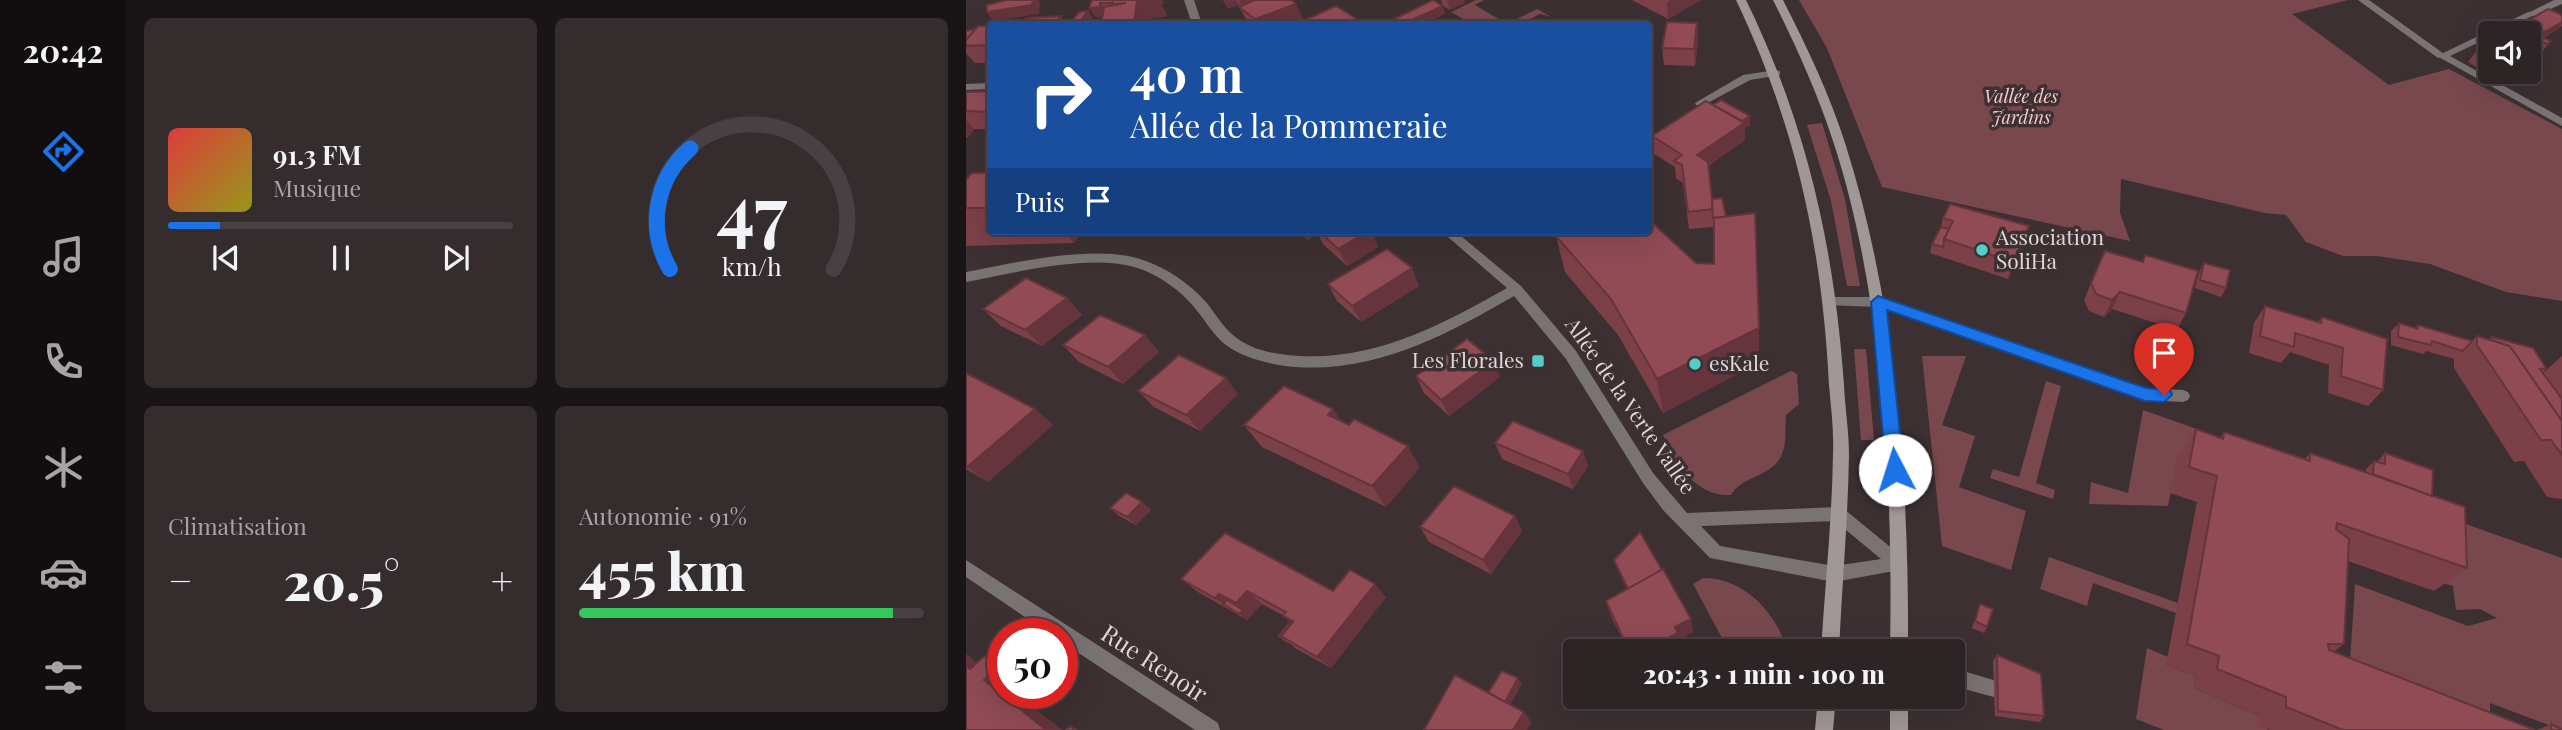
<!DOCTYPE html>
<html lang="fr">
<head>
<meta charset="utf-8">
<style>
	:root { --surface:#2d2426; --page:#352c2e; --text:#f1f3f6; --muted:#a7a4a7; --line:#484143; --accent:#1a73e8 }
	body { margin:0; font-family:"Playfair Display",serif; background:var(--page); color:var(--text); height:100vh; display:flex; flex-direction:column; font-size:26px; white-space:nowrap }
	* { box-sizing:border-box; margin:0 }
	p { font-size:23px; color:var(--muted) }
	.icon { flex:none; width:38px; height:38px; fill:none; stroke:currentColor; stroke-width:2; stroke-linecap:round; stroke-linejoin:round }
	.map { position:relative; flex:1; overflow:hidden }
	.side { display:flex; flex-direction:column; gap:18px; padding:18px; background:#191415; width:840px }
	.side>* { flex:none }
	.top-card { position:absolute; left:21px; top:21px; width:665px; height:214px; border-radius:7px; box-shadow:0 7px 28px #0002,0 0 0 2px var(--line); background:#1a4fa0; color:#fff; overflow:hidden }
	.fabs { position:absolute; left:1512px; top:21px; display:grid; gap:14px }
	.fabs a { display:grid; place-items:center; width:63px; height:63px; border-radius:7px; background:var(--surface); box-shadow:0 7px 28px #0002,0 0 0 2px var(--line); font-size:35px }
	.speed { position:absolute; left:21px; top:618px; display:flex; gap:14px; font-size:35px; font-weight:700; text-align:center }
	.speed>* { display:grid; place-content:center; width:91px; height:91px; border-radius:50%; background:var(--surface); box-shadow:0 7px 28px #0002,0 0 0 2px var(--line); line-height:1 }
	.speed .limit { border:10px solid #d22; background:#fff; color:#111 }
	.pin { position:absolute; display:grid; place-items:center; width:60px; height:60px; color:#fff; margin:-72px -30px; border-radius:50% 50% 50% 0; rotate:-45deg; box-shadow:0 0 7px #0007 }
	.pin .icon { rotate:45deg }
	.me { position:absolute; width:77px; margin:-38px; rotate:355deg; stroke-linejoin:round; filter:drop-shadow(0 0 5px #0008) }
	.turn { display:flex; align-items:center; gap:24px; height:147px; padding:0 28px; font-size:32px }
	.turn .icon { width:91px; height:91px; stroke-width:2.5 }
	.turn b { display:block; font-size:49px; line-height:60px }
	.then { display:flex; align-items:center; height:66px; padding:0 28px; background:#0003; gap:14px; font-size:26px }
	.big { font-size:52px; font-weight:800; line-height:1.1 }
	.side .widget { flex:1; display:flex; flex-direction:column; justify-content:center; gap:10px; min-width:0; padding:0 24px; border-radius:10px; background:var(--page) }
	.side .dial { align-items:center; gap:0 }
	.dial svg { height:182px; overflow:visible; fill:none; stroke:var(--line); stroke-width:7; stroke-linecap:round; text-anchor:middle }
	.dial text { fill:var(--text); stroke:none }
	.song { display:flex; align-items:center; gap:21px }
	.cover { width:84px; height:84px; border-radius:10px; background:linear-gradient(135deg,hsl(0 70% 55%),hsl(60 70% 35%)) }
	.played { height:7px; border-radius:4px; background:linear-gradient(90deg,var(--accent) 15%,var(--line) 15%) }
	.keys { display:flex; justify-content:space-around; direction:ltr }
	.heat { display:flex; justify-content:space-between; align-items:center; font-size:38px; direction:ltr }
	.charge { height:10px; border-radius:5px; background:linear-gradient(90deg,#34c759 91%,var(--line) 0) }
	.side .tiles { flex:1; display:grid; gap:18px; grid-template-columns:repeat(2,1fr) }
	.trip { position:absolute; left:597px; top:639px; width:402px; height:70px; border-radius:7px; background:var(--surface); box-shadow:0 7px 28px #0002,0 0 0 2px var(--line); font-weight:800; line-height:70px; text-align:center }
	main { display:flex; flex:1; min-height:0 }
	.dock { display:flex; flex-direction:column; width:126px; justify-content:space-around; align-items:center; background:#120e0f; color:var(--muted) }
	.dock .icon { width:49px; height:49px }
	.dock .active { color:var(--accent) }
	.dock b { font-size:32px; color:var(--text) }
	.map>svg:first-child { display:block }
	.green { fill:#78484e }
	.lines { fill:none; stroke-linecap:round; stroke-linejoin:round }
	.lane { fill:#7a7374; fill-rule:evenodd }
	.street { fill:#7a7374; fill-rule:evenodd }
	.secondary { fill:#a09797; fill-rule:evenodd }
	.wall { fill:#7c4049 }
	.shaded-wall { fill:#65343c }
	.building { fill:#904b55; stroke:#65343c; stroke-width:2 }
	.route { fill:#1a73e8; stroke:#114b97; stroke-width:2 }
	.poi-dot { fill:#54cdc8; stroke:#3c3032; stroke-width:2.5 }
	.labels { text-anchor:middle; stroke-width:7; stroke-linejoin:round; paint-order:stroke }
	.far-park-label { font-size:18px; font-style:italic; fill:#f5cace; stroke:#3c3032 }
	.poi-label { font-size:21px; fill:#ded6d7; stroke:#3c3032; text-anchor:start }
	.street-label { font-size:21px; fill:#ded6d7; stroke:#3c3032 }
	.near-street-label { font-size:24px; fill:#ded6d7; stroke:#3c3032 }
</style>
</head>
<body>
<main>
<nav class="dock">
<b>20:42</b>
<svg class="icon active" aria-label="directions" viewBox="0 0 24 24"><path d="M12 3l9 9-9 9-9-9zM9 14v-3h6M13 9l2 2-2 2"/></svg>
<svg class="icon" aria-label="music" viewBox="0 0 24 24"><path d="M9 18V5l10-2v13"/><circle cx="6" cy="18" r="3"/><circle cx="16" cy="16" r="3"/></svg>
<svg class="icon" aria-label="phone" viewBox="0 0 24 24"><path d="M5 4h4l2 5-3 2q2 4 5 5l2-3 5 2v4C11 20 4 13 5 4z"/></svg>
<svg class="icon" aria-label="climate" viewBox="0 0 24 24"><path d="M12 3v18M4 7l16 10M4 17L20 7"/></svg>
<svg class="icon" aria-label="car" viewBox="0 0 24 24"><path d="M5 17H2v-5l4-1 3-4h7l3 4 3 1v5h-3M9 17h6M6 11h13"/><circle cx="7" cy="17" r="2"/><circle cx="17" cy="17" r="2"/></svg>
<svg class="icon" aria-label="filters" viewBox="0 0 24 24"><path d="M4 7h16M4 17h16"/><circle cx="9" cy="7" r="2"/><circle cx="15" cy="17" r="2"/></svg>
</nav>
<section class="side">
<div class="tiles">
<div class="widget">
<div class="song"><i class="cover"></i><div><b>91.3 FM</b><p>Musique</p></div></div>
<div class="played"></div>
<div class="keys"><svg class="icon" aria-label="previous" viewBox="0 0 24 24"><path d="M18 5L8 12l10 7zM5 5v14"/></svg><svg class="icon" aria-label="pause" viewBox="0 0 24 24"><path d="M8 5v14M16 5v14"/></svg><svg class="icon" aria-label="next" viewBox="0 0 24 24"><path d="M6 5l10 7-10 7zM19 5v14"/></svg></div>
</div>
<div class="widget dial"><svg viewBox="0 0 100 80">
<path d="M14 69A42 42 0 1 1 86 69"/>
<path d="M14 69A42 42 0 0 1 23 16" stroke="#1a73e8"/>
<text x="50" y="56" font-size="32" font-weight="700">47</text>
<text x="50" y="72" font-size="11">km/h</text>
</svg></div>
<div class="widget"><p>Climatisation</p>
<div class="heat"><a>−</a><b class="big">20.5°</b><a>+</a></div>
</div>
<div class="widget"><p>Autonomie · 91%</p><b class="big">455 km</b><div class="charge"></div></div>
</div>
</section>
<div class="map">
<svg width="1596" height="730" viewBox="0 0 1596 730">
	<rect width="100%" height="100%" fill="#3c3032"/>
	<!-- green -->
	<g class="green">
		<polygon points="510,0 518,0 509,5 541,24 571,9 585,17 574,14 554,24 506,24 485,12"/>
		<polygon points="833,0 1382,0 1326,14 1423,85 1483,69 1596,129 1596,301 1540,292 1464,264 1411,256 1377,256 1340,242 1320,215 1299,213 1155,179 1154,213 1164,241 916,187 861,48"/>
		<polygon points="856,123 879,199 894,286 881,286 865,201 841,125"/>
		<polygon points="888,349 900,349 908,440 895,440"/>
		<polygon points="956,356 1000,356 976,425 1009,436 993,487 1060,511 1045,570 976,546"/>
		<path d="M 825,371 L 831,374 L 833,404 L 820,415 C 819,427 821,444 816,454 C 807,477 776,475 765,495 C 730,497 710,464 697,435 Z"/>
		<polygon points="1080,381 1095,386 1070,483 1089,490 1087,499 1024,478 1027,469 1053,477"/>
		<polygon points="1177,410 1596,558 1596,730 1524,703 1524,717 1384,662 1389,584 1502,626 1531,618 1514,609 1490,610 1487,586 1467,580 1212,456 1202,506 1123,504 1125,482 1162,493"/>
		<polygon points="1083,557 1212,603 1210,613 1127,583 1121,606 1074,589"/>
		<path d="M 737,578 C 780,578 810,614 822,651 L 763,651 L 727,584 Z"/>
		<polygon points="1181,648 1202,657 1200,665 1230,676 1228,688 1293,716 1293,725 1303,730 1198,730 1170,719"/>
	</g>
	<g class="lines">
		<!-- lane -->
		<g class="lane">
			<polygon points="1392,0 1403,0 1481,56 1472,58"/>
			<polygon points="1588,0 1596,0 1596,4 1568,16 1560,14"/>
			<polygon points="810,70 814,71 814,75 784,80 738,105 730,105 729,103 777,75"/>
			<polygon points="987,668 1034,682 1037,688 1034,694 1028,697 987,686"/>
		</g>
		<!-- street -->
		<g class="street">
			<polygon points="218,0 228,0 236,24 226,24"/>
			<polygon points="1562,12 1570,14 1532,33 1524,33 1524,37 1484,56 1596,118 1596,126 1471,56"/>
			<polygon points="24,83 24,89 0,90 0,84"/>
			<path d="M 475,231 L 489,231 L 555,286 L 610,351 L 687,473 L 721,513 L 872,507 L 878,509 L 939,559 L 941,564 L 939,569 L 868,582 L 744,558 L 697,510 L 677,483 L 600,359 L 548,296 C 477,337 404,376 319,366 C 299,363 276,357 260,345 C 248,336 241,323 232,312 C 217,292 193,274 168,267 C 122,254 47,273 0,282 L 0,272 C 48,263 127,244 174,259 C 199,267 222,282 240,302 C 249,313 256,326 267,335 C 282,348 302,353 321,355 C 403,364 472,327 541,288 ZM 869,521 L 915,559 L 868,566 L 754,546 L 735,526 Z"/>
			<polygon points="865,297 912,297 1179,388 1217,390 1222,392 1224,396 1222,400 1217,402 1179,400 911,307 860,305 858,302 860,299"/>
			<polygon points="0,560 252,723 254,730 229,730 96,642 96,634 84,634 0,577"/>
		</g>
		<!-- secondary -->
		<g class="secondary">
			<path d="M 770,0 L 780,0 C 841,125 868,246 878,385 C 879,408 883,431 883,454 C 882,520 876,585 873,651 L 855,651 C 859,586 866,520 867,454 C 868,431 865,408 863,385 C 856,247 830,126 770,0 Z"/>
			<path d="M 807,0 L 817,0 C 841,47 864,95 880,146 C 931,308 943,482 942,651 L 924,651 C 927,490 918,295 867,141 C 851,92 830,46 807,0 Z"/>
			<polygon points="852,696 870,696 867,730 849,730"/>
			<rect x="924" y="696" width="18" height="34"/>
		</g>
	</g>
	<!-- wall -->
	<g class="wall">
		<polygon points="126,0 198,3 195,4 201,16 181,19 137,16 129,17"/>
		<polygon points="257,0 325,0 329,24 283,24 273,7 274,6 273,5 262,8"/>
		<polygon points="475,0 498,0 499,3 484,10 477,6"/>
		<polygon points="666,0 735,0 702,19"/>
		<polygon points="1596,15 1596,26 1578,38 1585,41 1575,53 1564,49 1563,50 1558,23"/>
		<polygon points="731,23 732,40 729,66 698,65 696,48"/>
		<polygon points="24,26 24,63 9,63 0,53 0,31"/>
		<polygon points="1524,39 1524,72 1535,72 1527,77 1502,62 1515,45"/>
		<polygon points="24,91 24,129 8,129 2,137 0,137 0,92"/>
		<polygon points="747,105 784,116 784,125 779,128 779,140 742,166 746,199 760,216 793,363 697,413 652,335 599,272 590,236 730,263 748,264 748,227 723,229 717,183 710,178 709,167 688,154 686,136"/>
		<polygon points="24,173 24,231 116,231 108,243 0,246 0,178 1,179"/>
		<polygon points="977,218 1057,244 1042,279 964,253 966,244 975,227"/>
		<polygon points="333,231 406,231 409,238 408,239 412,247 381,266 357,244 352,234 342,240"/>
		<polygon points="1137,253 1176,262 1179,255 1220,313 1211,330 1146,309 1138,317 1123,311 1118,300"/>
		<polygon points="1238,263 1260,288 1255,297 1229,288 1233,272"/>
		<polygon points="362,284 453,286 395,322 371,301"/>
		<polygon points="101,298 116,315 76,346 35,326 17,309"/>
		<polygon points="1299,306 1352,322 1356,317 1417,390 1402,406 1362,393 1363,365 1324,352 1315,363 1283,353 1288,323"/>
		<polygon points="1433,323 1449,328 1452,325 1506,341 1511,336 1523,340 1526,337 1580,368 1577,373 1596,356 1596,499 1581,497 1558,461 1548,462 1488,368 1488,359 1460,351 1457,354 1425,345 1425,331"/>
		<polygon points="97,345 193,352 157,384 113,362"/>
		<polygon points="528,361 534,377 483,416 458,393 450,376"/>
		<polygon points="0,373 69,409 87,425 22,482 0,469"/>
		<polygon points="172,391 272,394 234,431 188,407"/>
		<polygon points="375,421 454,467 420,507 296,447 278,425"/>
		<polygon points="1230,429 1254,438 1258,432 1339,459 1344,453 1400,472 1400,469 1408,461 1411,462 1419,453 1466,496 1501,568 1468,591 1382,561 1378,644 1367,652 1569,730 1304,730 1292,725 1293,716 1228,688 1230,676 1200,665 1231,502 1204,493 1212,456"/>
		<polygon points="529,443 617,451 622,466 607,489 536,459"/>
		<polygon points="176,502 185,510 170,525 153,516 144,508"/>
		<polygon points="549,516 556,531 525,574 463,542 454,527"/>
		<polygon points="648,560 727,632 714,639 715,645 704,651 662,651 644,614 640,601 661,589"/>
		<polygon points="215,579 367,591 420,597 365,668 329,648 325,644 320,642 312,636 324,622 318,616 296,604 281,620 232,592"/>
		<polygon points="1014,604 1021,627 1018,633 1006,628"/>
		<polygon points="1031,655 1078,716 1074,722 1029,716 1027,661"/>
		<polygon points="1585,724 1596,730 1571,730"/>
	</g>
	<!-- shaded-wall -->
	<g class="shaded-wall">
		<polygon points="67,0 72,0 74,3 73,14 27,21 21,12"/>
		<polygon points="143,0 197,0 198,3 195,4 201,16 181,19 180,24 146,24 160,3"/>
		<polygon points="258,0 270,0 273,5 262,8"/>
		<polygon points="273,0 304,0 276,8"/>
		<polygon points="484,0 498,0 499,3 484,10 481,1"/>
		<polygon points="704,0 735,0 702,19 701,2"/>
		<polygon points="134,3 140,12 139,16 129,17 123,8"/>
		<polygon points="330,4 338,21 329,24 292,24 289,19"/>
		<polygon points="477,6 479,14 459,24 437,24"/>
		<polygon points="122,11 128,20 124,24 112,24"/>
		<polygon points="95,16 101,24 88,24"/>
		<polygon points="1596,22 1595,27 1573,41 1572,40 1577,33"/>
		<polygon points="731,23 732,40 729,66 728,49"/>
		<polygon points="1577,31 1563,50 1563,42"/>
		<polygon points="784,116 784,125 779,128 779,140 732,172 731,155"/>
		<polygon points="0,120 8,129 2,137 0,135"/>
		<polygon points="1063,226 1057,244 1042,279 1047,262"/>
		<polygon points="98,231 116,231 108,243"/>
		<polygon points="338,231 350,231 352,234 342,240"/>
		<polygon points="400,231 406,231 409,238 408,239 412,247 381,266 372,249"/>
		<polygon points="446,268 453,286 395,322 386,306"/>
		<polygon points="1154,292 1146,309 1138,317 1146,300"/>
		<polygon points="101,298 116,315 76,346 59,330"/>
		<polygon points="793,328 793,363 697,413 691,379"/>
		<polygon points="179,335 193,352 157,384 142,367"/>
		<polygon points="528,361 534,377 483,416 475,400"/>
		<polygon points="260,378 272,394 234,431 220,415"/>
		<polygon points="69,409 87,425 22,482 1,467"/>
		<polygon points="367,409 382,431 362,415"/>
		<polygon points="442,446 454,467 420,507 406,486"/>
		<polygon points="617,451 622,466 607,489 602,474"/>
		<polygon points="176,502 185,510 170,525 161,517"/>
		<polygon points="549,516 556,531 525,574 517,560"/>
		<polygon points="409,584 420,597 365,668 351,657"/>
		<polygon points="281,591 296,604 281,620 273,614 277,610 270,603"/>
		<polygon points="253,594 269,607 257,604 249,598"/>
		<polygon points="725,619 727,632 714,639 715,645 704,651 678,651 709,627"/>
		<polygon points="0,654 25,674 29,657 37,661 37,693 64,693 58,700 96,730 80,730 0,666"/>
		<polygon points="552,678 556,684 542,709 538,704"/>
		<polygon points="558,712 566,723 561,730 547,730"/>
	</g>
	<!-- building -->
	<g class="building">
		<polygon points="41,0 67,0 66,5 21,12 21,5"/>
		<polygon points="126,0 147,0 147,3 134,3 134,7 123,8"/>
		<polygon points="147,0 181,0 171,2 168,21 146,24 135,24 138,7 160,3 146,4"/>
		<polygon points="289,0 325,0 330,4 289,19 273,7"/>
		<polygon points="467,0 477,6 437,24 418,24"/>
		<polygon points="370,6 394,21 386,24 330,24"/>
		<polygon points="1582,9 1596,15 1596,22 1577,33 1575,33 1577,31 1558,23"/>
		<polygon points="122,11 112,24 104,24 113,12"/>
		<polygon points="95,16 88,24 55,24 60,18"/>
		<polygon points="1552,21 1577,31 1563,42 1563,33 1533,33"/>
		<polygon points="701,22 731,23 728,49 696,48"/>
		<polygon points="12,26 24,26 24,45 0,46 0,40"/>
		<polygon points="9,29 0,40 0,31"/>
		<polygon points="1573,36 1585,41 1582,44 1571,40"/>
		<polygon points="1524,39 1524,50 1515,45"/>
		<polygon points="24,91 24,112 0,111 0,92"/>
		<polygon points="755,100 784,116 776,121 747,105"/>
		<polygon points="740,101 778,123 731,155 742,162 747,209 722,212 716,165 708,161 716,155 686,136"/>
		<polygon points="6,173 24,173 24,208 0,208 0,180"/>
		<polygon points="756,198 760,217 747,218 746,199"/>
		<polygon points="984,204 1063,226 1047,262 978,239 987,221 977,218"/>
		<polygon points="789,213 793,328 691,379 645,299 590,236 597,231 682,231 682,219 730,263 748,264 748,218"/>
		<polygon points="975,227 983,229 978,239 977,247 966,244"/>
		<polygon points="353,231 402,231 372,249"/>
		<polygon points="421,249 446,268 386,306 362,284"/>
		<polygon points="1139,251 1177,262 1179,255 1232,271 1220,313 1154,292 1146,300 1130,294 1125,283"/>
		<polygon points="1238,263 1264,270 1260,288 1234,280"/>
		<polygon points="60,278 101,298 59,330 17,309"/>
		<polygon points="1299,306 1355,323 1356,317 1421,339 1417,390 1375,376 1377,348 1329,333 1328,347 1294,336"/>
		<polygon points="134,315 179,335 142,367 97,345"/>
		<polygon points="1433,323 1452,329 1452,325 1506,341 1497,351 1466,341 1465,345 1432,337"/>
		<polygon points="1511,336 1544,346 1596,421 1596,455 1585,440 1575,440 1511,345"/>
		<polygon points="1526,337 1567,348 1580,368 1574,369 1596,399 1596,421 1544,346 1529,341"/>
		<polygon points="501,339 528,361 475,400 450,376"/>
		<polygon points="213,355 260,378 220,415 172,391"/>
		<polygon points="0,373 69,409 1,467 0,466"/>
		<polygon points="318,386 367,409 362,415 383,425 388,419 442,446 406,486 278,425"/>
		<polygon points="547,421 617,451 602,474 529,443"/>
		<polygon points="1230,429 1257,439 1258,432 1344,461 1344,453 1499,507 1501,568 1371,523 1370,529 1383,539 1378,644 1362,644 1363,650 1569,730 1377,730 1320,707 1320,697 1251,669 1253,656 1221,644 1251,476 1223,467"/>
		<polygon points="1419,453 1467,470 1466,496 1407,474 1408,461 1419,464"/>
		<polygon points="488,486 549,516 517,560 454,527"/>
		<polygon points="160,493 176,502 161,517 144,508"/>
		<polygon points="674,532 696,570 662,589 648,560"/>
		<polygon points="259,533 367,591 384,570 409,584 351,657 315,636 327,621 317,616 320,612 281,591 270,603 253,594 249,598 215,579"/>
		<polygon points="697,569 725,619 709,627 712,633 678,651 663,651 640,601"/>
		<polygon points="261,600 277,610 273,614 257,604"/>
		<polygon points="1014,604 1027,609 1021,627 1009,621"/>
		<polygon points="324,622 326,623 315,636 317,638 312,636"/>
		<polygon points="1031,655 1075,674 1078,716 1032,711"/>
		<polygon points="18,656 29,657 31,668 18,680 80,730 0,730 0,666 4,669"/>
		<polygon points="536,671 552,678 539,702 522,693"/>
		<polygon points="489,675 558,712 547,730 458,730"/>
		<polygon points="1585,724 1596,729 1596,730 1585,730"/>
		<polygon points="104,726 110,730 100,730"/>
	</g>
	<!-- route -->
	<polygon class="route" points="912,296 1180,388 1204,390 1206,395 1198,402 1179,401 921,310 938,470 929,478 920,470 905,302"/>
	<!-- markers -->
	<g class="poi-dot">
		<circle cx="1016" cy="250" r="7"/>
		<rect x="565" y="354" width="14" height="14" rx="3.5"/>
		<circle cx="729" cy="364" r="7"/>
	</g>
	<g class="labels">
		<!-- far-park labels -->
		<g class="far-park-label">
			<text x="1055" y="103">Vallée des<tspan x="1055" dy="21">Jardins</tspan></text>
		</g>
		<!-- poi labels -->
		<g class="poi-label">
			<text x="1030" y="245">Association<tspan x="1030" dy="24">SoliHa</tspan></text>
			<text x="558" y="368" text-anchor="end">Les Florales</text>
			<text x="743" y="371">esKale</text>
		</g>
		<!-- street labels -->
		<g class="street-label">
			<text transform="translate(664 406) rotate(55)" y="7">Allée de la Verte Vallée</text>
		</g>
		<!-- near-street labels -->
		<g class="near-street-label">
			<text transform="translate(188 664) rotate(33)" y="8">Rue Renoir</text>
		</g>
	</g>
</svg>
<div class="fabs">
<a><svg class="icon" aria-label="sound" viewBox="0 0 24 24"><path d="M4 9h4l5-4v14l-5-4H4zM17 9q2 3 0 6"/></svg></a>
</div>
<div class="speed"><div class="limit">50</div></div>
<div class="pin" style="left:1198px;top:395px;background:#d93025"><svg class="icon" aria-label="arrive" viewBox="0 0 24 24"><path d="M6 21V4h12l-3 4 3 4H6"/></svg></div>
<svg class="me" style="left:929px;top:470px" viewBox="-20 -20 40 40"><circle r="19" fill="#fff"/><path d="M0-13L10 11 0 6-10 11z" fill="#1a73e8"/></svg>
<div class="trip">20:43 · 1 min · 100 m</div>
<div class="top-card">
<div class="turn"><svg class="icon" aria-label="right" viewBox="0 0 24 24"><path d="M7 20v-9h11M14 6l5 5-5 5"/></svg><div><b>40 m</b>Allée de la Pommeraie</div></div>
<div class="then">Puis<svg class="icon" aria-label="arrive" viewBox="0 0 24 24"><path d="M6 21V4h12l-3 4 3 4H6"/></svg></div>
</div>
</div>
</main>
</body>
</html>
